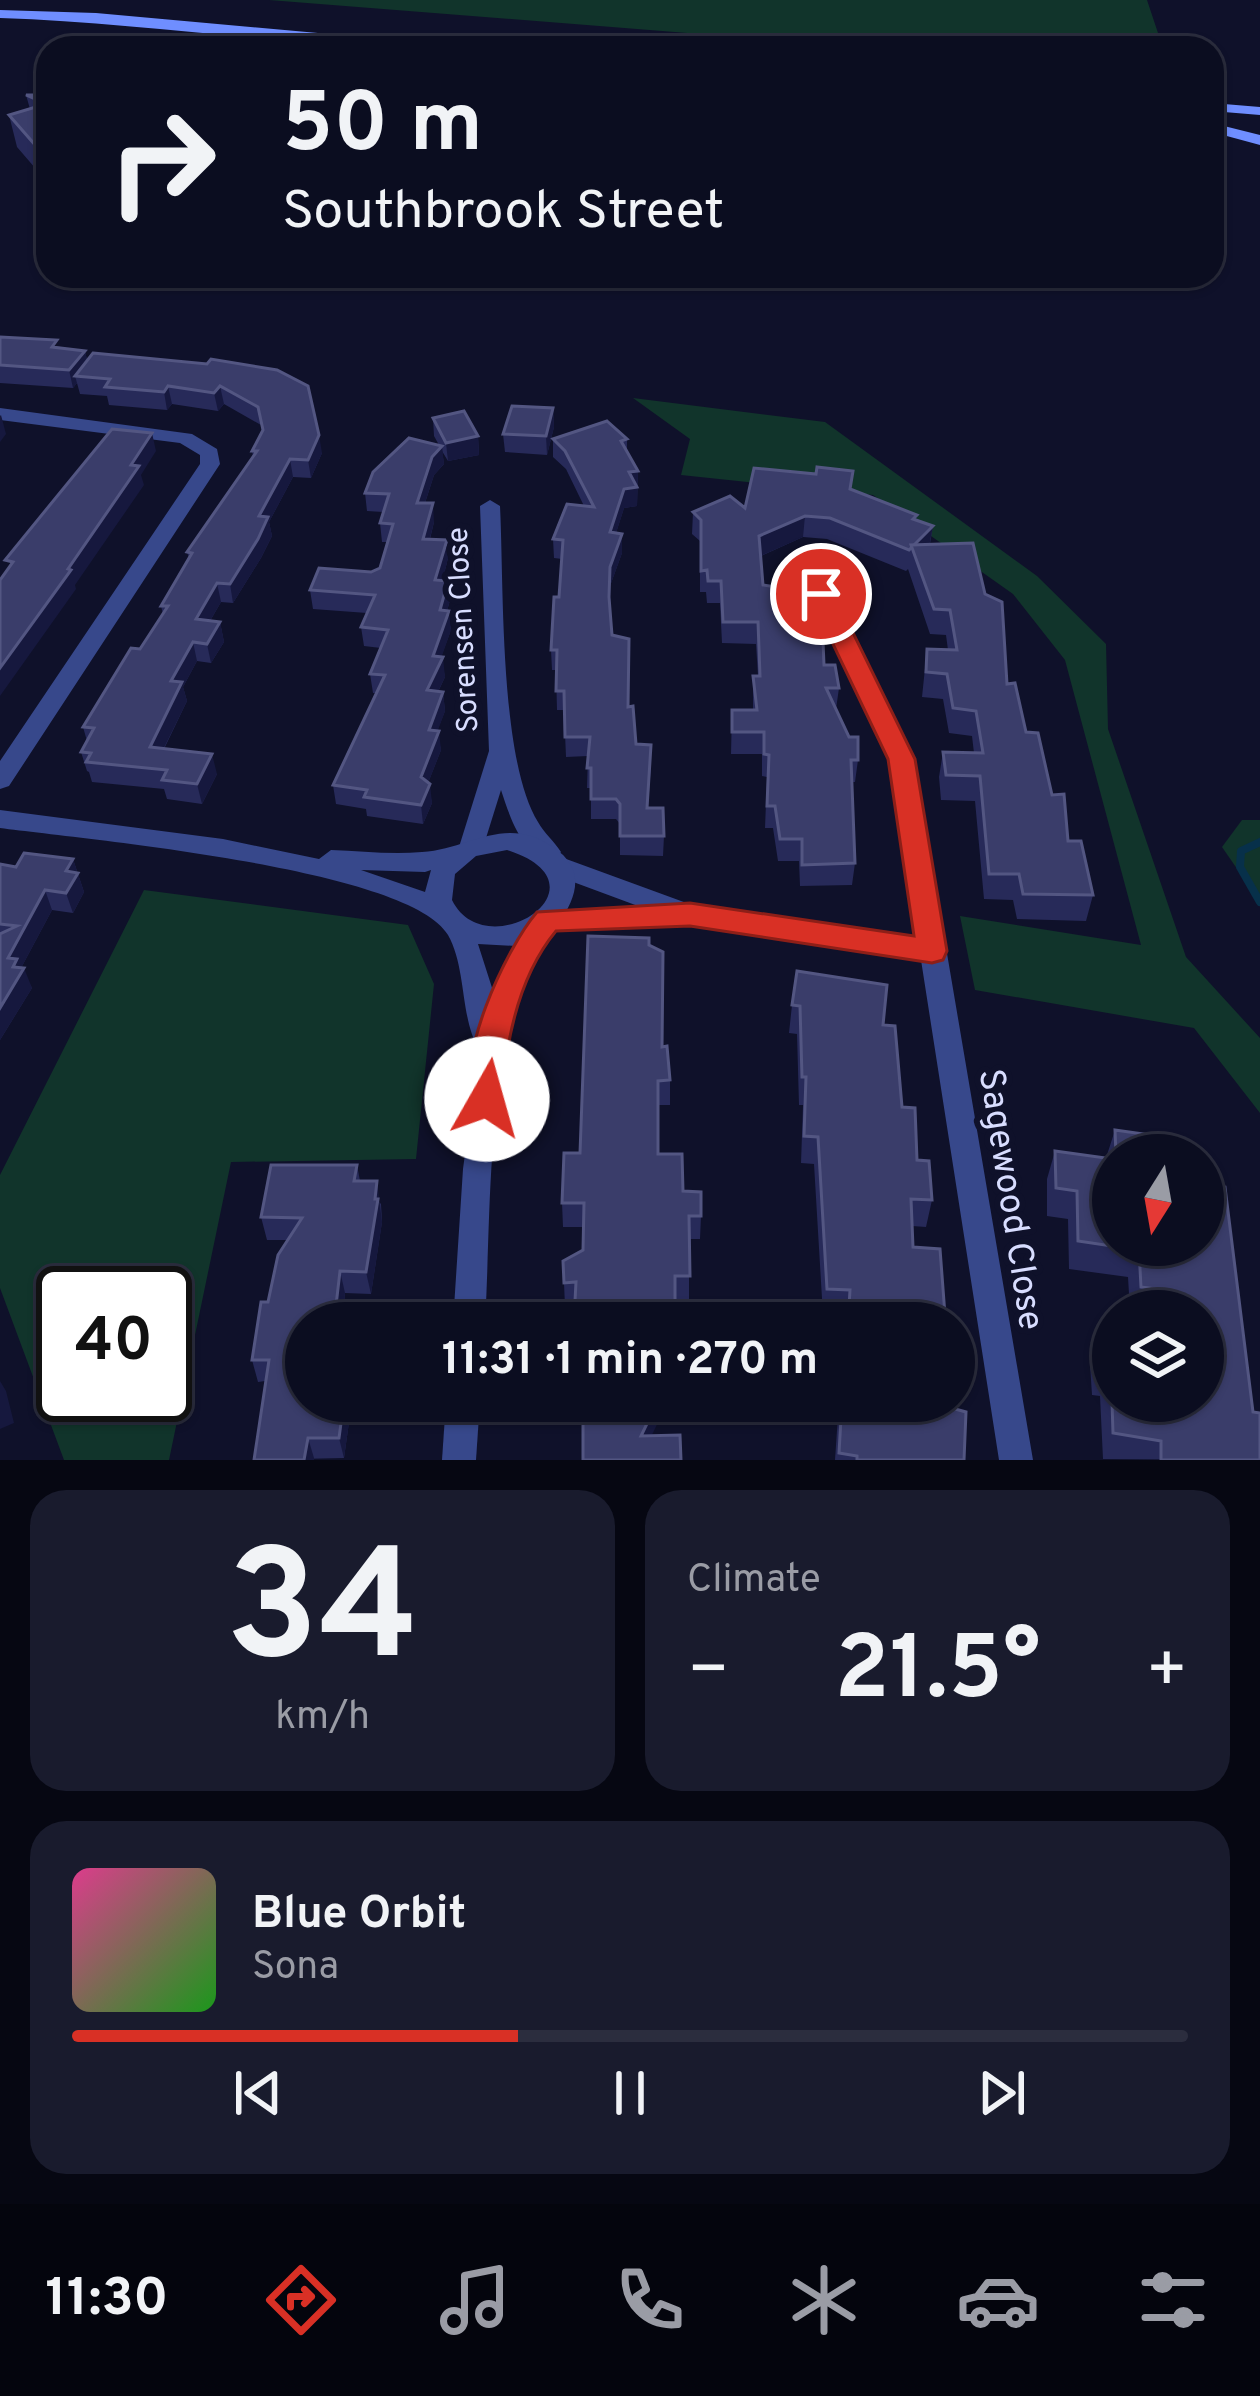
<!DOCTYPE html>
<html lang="en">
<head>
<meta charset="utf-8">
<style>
	:root { --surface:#0b0d20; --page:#191b2d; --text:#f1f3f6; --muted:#9a9ca5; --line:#2b2d3e; --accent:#d93025 }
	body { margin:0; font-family:Overpass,sans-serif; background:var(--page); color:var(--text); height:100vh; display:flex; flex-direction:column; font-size:45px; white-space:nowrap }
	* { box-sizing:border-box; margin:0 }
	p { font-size:39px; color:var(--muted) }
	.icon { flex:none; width:66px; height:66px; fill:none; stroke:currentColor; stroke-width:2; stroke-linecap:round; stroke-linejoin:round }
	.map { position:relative; height:1460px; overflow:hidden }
	.side { display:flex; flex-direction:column; gap:30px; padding:30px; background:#060712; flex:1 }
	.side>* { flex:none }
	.guide { position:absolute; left:36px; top:36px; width:1188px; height:252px; border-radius:36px; box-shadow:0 3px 9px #0004,0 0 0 3px var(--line); background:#0b0d20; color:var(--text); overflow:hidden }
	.needle { width:78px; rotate:191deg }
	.controls { position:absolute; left:1092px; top:1134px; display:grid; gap:24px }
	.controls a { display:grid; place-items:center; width:132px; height:132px; border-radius:50%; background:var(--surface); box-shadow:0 3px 9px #0004,0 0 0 3px var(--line); font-size:60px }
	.speed { position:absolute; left:36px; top:1266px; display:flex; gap:24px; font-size:60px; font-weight:700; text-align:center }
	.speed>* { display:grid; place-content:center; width:156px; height:156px; border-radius:50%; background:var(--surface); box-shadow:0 3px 9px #0004,0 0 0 3px var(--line); line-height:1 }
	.speed .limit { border:6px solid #111; border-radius:18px; background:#fff; color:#111 }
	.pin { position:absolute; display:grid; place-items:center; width:102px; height:102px; color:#fff; margin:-51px; border:6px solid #fff; border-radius:50%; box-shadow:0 3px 12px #0007 }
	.me { position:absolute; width:132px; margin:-66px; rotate:7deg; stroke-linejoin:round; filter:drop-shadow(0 0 9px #0008) }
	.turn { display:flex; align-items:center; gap:42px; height:252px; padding:0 48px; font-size:54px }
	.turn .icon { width:156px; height:156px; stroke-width:2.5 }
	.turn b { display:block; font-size:84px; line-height:102px }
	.big { font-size:90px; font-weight:700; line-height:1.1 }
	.side .tile { flex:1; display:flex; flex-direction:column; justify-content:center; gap:18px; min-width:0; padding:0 42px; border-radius:36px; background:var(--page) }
	.side .dial { align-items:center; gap:0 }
	.dial b { font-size:156px; line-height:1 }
	.song { display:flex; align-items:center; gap:36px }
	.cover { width:144px; height:144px; border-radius:18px; background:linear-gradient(135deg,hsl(330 70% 55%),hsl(120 70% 35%)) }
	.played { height:12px; border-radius:6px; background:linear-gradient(90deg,var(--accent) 40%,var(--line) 40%) }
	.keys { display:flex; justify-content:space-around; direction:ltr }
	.heat { display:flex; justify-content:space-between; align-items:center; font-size:66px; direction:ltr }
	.side .tiles { flex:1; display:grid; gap:30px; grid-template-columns:1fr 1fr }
	.tile:last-child { grid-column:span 2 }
	.trip { position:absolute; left:285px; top:1302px; width:690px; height:120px; border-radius:60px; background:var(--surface); box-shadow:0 3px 9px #0004,0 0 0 3px var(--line); font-weight:700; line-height:120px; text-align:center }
	.menu { display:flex; height:192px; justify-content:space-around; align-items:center; background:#04050d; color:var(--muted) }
	.menu .icon { width:84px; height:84px }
	.menu .active { color:var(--accent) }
	.menu b { font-size:54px; color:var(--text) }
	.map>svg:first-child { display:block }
	.green { fill:#11342b; fill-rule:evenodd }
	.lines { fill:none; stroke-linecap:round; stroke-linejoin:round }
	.stream { stroke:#07304a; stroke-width:8 }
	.minor { fill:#37488b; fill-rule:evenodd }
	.tertiary { fill:#37488b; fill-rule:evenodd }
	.secondary { fill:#6f8eff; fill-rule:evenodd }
	.wall { fill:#272a59 }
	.shaded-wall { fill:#16183e }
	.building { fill:#3a3d6a; stroke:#535682; stroke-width:3 }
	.route { fill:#d93025; stroke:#8d1f18; stroke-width:3 }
	.labels { text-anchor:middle; stroke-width:12; stroke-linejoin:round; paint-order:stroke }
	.street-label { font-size:30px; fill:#d8ddff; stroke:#0f112a }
	.near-street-label { font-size:36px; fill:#d8ddff; stroke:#0f112a }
</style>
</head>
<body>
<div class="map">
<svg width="1260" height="1460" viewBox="0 0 1260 1460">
	<rect width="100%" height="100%" fill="#0f112a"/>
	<!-- green -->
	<g class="green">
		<polygon points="269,0 1147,0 1163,48 797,48 723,42 725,36"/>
		<polygon points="633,398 825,422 1037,576 1106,644 1108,729 1186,957 1260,1038 1260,1113 1194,1028 975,990 960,916 1141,945 1065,660 1013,594 873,495 681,475 690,439"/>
		<polygon points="1242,820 1260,820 1260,902 1222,847"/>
		<path d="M 144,890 L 408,925 L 434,984 L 416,1159 L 231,1162 L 169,1460 L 64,1460 L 0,1288 L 0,1175 ZM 63,1293 L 165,1293 L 165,1395 L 63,1395 Z"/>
	</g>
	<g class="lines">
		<!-- stream -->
		<polyline class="stream" points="1260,842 1241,851 1240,867 1260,902"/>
		<!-- minor -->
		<g class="minor">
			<polygon points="0,408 192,434 217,449 220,464 9,786 0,789 0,761 200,464 200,455 180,443 0,420"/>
			<path d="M 490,500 L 500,506 C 504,585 499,759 538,822 C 544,833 554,841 561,852 L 558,856 L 692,905 L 918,938 L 890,759 L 811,594 L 822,587 L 833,594 L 914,759 L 1033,1460 L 999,1460 L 921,960 L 679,922 L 548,930 L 539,927 L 535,920 L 539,913 L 548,910 L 638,906 L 549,873 L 545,866 L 548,861 C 520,850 510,817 501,790 L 481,854 L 463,854 L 459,847 L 489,751 L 480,506 Z"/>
		</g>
		<!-- tertiary -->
		<g class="tertiary">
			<path d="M 0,810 L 223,839 L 319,859 L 331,850 C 361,851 392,855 422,852 C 470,849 505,814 553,847 C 605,882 552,926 534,963 C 527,976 522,992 518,1006 C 486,1106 491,1219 485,1323 L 453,1323 L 463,1169 L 479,1049 C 460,1019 467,969 448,935 C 409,868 82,839 0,828 ZM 507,850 C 616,885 486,969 452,900 L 455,874 L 476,856 ZM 361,870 L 425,872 L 431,870 L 425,892 ZM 478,944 L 516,946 L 494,994 Z"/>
			<polygon points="446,1401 480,1401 476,1460 442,1460"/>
		</g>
		<!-- secondary -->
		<g class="secondary">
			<path d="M 0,10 L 96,13 L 440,44 L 447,48 C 298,48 149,23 0,18 Z"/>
			<polygon points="1212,103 1260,107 1260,115 1212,111"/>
			<polygon points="1212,123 1260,135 1260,145 1212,132"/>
		</g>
	</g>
	<!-- wall -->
	<g class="wall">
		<polygon points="26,95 48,95 48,183 17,147 9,115 30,109"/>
		<polygon points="0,337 85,351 87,360 207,364 322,453 311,478 293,477 269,522 272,536 261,558 233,603 221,602 210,621 220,622 224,642 211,663 197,661 183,687 187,701 164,749 217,774 202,804 167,799 164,789 92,782 89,772 87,771 81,752 87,741 83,727 140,649 163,614 161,606 189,558 187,552 253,456 252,451 262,431 261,425 224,404 218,411 172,404 167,410 109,405 107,396 80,394 77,383 73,388 0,383"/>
		<polygon points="553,408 554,427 547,455 505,452 503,434"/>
		<polygon points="433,418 478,436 479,455 448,461 442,451 444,464 434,475 425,503 434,522 430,539 448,559 442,581 450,600 447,611 451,630 441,657 445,677 438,692 443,692 445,711 437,731 441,750 428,783 432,803 423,824 367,816 366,809 336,804 333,785 376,693 373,693 370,674 381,648 364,646 361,627 367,613 313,609 310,590 371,572 380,568 388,542 382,542 380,523 383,512 367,511 365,493 439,445 434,436"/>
		<polygon points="553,439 627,439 627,451 638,471 637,506 624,508 616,533 622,534 622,553 610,586 610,604 612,635 636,744 651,764 648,808 664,836 663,856 620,855 620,824 616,819 591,819 591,788 587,788 588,756 566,757 564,710 557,710 556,670 552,670 551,650 559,597 562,559 554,558 553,539 584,506 566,469 553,457"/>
		<polygon points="851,489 933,526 930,544 1007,684 1068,841 1093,895 1086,921 1017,919 1013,900 984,899 975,801 941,800 939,777 943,752 974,753 972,736 949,733 943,699 922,697 927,649 948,650 946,635 930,634 908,569 906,571 827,539 803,537 761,556 763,585 782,625 805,639 839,688 836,709 858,760 855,782 852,782 855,863 852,885 800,886 799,861 778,861 773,828 765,828 767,777 762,776 762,754 731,754 732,710 753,710 753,676 758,676 756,644 722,643 720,603 707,603 706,592 700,592 700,541 692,534 693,512 745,508"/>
		<polygon points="73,859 84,892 73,913 52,910 21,968 32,988 0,1040 0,864 16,867"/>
		<polygon points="649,945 662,1047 670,1080 670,1105 658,1105 658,1154 701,1216 700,1239 689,1239 689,1299 675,1300 675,1323 574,1323 575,1306 565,1306 563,1261 583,1250 584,1227 563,1227 562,1203"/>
		<polygon points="792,1005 883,1025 902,1107 917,1160 932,1200 926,1227 912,1226 913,1247 945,1315 953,1323 845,1323 846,1316 823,1315 814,1164 801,1163 803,1105 799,1105 797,1034 789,1033"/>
		<polygon points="1115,1130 1187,1155 1113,1155 1113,1245 1203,1245 1260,1460 1103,1459 1100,1396 1092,1395 1090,1364 1101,1337 1113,1339 1113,1401 1203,1311 1130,1311 1128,1277 1069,1269 1068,1219 1047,1216 1047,1179 1055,1151 1106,1158"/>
		<polygon points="357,1165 360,1181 381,1204 382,1222 371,1294 345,1293 342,1323 306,1323 352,1401 344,1458 254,1460 265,1381 258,1382 252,1360 288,1240 267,1240 261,1217"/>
		<polygon points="839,1401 926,1401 964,1460 835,1460"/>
	</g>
	<!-- shaded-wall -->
	<g class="shaded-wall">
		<polygon points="48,153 48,174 43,154"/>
		<polygon points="85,351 89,369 75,376 77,383 73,388 69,370"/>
		<polygon points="168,386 172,404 167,410 164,392"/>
		<polygon points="220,386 224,404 218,411 214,393"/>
		<polygon points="553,408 554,427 547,455 546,436"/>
		<polygon points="1,415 6,434 0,442 0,416"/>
		<polygon points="152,433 156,451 141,475 144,485 75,585 76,589 0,696 0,668 68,569"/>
		<polygon points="319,435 322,453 311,478 308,460"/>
		<polygon points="478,436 479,455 448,461 446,443"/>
		<polygon points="442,446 444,464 434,475 419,521 417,503 432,457"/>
		<polygon points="290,459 293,477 269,522 272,536 261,558 233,603 230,584 259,516"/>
		<polygon points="638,471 637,506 624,508 610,552 610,532 629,472"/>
		<polygon points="433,503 434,522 425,557 423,539"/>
		<polygon points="805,516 803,537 758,557 759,536"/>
		<polygon points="933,526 929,547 912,547"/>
		<polygon points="622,534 622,553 610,586 610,567"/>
		<polygon points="447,540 448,559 437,599 435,580"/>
		<polygon points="448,581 450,600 442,629 440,610"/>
		<polygon points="217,583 221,602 200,638 196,619"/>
		<polygon points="449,611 451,630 437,670 443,657 445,677 429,710 427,690 433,656"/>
		<polygon points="220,622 224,642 211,663 207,644"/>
		<polygon points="193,642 197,661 183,687 187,701 155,766 150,747 171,681"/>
		<polygon points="443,692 445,711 431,749 429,730"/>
		<polygon points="439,731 441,750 423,796 421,777"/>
		<polygon points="212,754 217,774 202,804 197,784"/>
		<polygon points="430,784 432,803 423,824 421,805"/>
		<polygon points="73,859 84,892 73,913 66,893 66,871"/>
		<polygon points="45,890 52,910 21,968 24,968 32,988 0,1040 0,1008 8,958"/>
		<polygon points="377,1181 382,1222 371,1294 366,1272"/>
		<polygon points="340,1271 345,1293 342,1323 334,1323"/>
		<polygon points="0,1381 6,1391 14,1423 0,1429"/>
		<polygon points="344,1401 352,1401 344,1458 339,1438"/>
		<polygon points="658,1401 661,1401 661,1416 641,1458 641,1436"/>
		<polygon points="308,1438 314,1458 314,1460 304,1460"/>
	</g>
	<!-- building -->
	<g class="building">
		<polygon points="26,95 48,95 48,153 43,154 9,115 46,104"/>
		<polygon points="0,337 57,340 52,347 85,351 69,370 0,365"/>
		<polygon points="93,353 207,364 211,359 277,370 308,386 319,435 308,460 290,459 259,516 268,517 258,539 230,584 217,583 196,619 220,622 207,644 193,642 171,681 182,682 150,747 212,754 197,784 162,780 167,770 86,762 91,753 81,752 94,728 83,727 131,648 140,649 168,606 161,606 192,553 187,552 257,451 252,451 263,430 258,407 220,386 214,393 168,386 164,392 105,387 110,379 75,376"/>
		<polygon points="512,406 553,408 546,436 503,434"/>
		<polygon points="464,411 478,436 446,443 433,418"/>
		<polygon points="607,421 627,439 621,441 638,471 629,472 637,487 624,489 610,532 622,534 610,567 609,597 612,635 629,639 628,707 633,706 636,744 651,745 647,808 663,808 664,836 620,836 620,804 616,799 591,799 591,768 587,768 590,737 565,737 564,691 556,691 557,650 551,650 554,597 559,597 563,540 553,539 567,504 594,507 565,451 553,439"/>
		<polygon points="112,429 152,433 131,465 139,466 68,569 71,570 0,668 0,580 13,562 5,560"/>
		<polygon points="409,438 442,446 432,457 417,503 433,503 423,539 447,540 435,580 448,581 440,610 449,611 433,656 443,657 427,690 443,692 429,730 439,731 421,777 430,784 421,805 364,797 367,790 333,785 385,675 370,674 388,630 361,627 375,595 310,590 319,568 371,572 380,568 393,524 380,523 389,494 365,493 373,472"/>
		<polygon points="817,467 853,471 850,489 917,515 913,519 933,526 909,550 830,518 805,516 759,536 763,585 782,588 782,625 804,628 805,639 823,641 824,665 835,665 839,688 826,688 849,737 858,737 858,760 851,760 855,863 802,865 802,839 780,839 775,806 767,806 769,755 764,754 764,732 732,732 732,710 757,710 753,676 760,676 758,622 723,622 721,581 708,581 707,570 701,571 701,520 693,512 730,496 745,508 754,468 816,474"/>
		<polygon points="973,543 985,594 1002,602 1007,684 1015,683 1026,732 1038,733 1052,795 1064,794 1068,841 1081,841 1093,895 1023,894 1019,874 989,874 980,776 946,775 943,752 983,753 976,711 953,708 947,674 926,672 927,649 957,650 950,610 934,609 911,545"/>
		<polygon points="24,853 73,859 66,871 78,873 66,893 45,890 8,958 17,959 13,967 24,968 0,1008 0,934 17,926 0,924 0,864 16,867"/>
		<polygon points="588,936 649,938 649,945 663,952 662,1047 667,1046 670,1080 658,1081 658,1154 682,1154 683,1191 701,1192 701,1216 689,1216 690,1276 675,1276 675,1323 599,1323 599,1320 574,1320 576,1282 564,1283 563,1261 583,1250 584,1203 562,1203 564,1153 580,1153"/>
		<polygon points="797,971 887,985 883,1025 895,1026 902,1107 915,1108 917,1160 929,1161 932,1200 911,1199 913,1247 940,1249 945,1315 953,1316 953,1323 848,1323 850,1290 827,1289 818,1137 804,1136 806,1077 802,1077 800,1006 792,1005"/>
		<polygon points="1115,1130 1186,1140 1187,1155 1116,1155"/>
		<polygon points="1055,1151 1113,1159 1113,1245 1203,1245 1203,1184 1225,1187 1253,1412 1260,1413 1260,1460 1161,1460 1161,1441 1113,1433 1111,1370 1102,1369 1101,1337 1113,1339 1113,1401 1203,1401 1203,1311 1159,1311 1157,1289 1141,1287 1139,1250 1078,1241 1077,1191 1056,1188"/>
		<polygon points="271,1165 357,1165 354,1181 377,1181 375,1199 378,1199 366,1272 340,1271 334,1323 306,1323 306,1401 344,1401 339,1438 308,1438 304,1460 254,1460 269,1360 252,1360 261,1302 268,1302 278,1255 302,1218 261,1217"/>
		<polygon points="583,1401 658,1401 641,1436 680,1435 681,1460 583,1460"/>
		<polygon points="842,1401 926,1401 966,1412 964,1460 857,1460 857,1456 839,1453"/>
	</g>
	<!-- route -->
	<path class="route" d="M 821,586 L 834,594 L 915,759 L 947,951 L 943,960 L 932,963 L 690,926 L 556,931 C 527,966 514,1009 507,1053 C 503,1072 507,1092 498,1109 L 487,1113 L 475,1109 C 452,1063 506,948 537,912 L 690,903 L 914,936 L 888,759 L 809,594 Z"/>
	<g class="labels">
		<!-- street labels -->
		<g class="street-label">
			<text transform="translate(462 630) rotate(-93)" y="10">Sorensen Close</text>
		</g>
		<!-- near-street labels -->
		<g class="near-street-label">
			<text transform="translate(1013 1199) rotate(81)" y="13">Sagewood Close</text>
		</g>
	</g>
</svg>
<div class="controls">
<a><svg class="needle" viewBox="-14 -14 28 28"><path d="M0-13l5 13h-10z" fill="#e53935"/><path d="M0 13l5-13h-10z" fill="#9a9ca5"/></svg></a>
<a><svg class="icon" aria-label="layers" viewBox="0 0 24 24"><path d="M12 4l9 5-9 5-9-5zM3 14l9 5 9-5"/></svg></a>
</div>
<div class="speed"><div class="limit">40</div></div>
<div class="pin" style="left:821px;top:594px;background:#d93025"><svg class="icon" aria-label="arrive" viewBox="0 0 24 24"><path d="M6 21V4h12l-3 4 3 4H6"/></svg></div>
<svg class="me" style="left:487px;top:1099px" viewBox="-20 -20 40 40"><circle r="19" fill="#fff"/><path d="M0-13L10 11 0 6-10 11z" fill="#d93025"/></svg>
<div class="trip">11:31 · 1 min · 270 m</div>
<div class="guide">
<div class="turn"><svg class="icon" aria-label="right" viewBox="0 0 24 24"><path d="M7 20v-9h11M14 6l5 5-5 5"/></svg><div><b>50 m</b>Southbrook Street</div></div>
</div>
</div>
<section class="side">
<div class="tiles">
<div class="tile dial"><b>34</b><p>km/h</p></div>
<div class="tile"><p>Climate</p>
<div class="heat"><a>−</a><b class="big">21.5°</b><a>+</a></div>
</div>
<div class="tile">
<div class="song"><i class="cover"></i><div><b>Blue Orbit</b><p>Sona</p></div></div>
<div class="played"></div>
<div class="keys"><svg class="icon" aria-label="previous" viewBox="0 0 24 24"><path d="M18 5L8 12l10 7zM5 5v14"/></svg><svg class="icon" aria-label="pause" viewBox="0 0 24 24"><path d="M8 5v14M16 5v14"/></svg><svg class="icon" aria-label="next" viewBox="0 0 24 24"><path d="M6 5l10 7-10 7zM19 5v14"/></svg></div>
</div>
</div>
</section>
<nav class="menu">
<b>11:30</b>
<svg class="icon active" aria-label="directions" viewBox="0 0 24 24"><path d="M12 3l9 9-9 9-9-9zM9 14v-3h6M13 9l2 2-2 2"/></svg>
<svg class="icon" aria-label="music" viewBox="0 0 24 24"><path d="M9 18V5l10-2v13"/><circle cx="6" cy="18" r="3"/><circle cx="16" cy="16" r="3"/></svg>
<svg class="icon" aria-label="phone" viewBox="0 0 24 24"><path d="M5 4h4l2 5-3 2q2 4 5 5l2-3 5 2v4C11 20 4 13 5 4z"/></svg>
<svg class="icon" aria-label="climate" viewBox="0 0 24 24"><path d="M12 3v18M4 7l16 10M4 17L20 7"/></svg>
<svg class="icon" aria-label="car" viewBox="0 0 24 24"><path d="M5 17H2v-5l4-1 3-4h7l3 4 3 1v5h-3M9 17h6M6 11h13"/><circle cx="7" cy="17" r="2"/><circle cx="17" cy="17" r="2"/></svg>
<svg class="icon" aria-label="filters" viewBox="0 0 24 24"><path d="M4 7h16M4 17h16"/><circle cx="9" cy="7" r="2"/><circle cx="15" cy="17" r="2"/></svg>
</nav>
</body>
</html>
